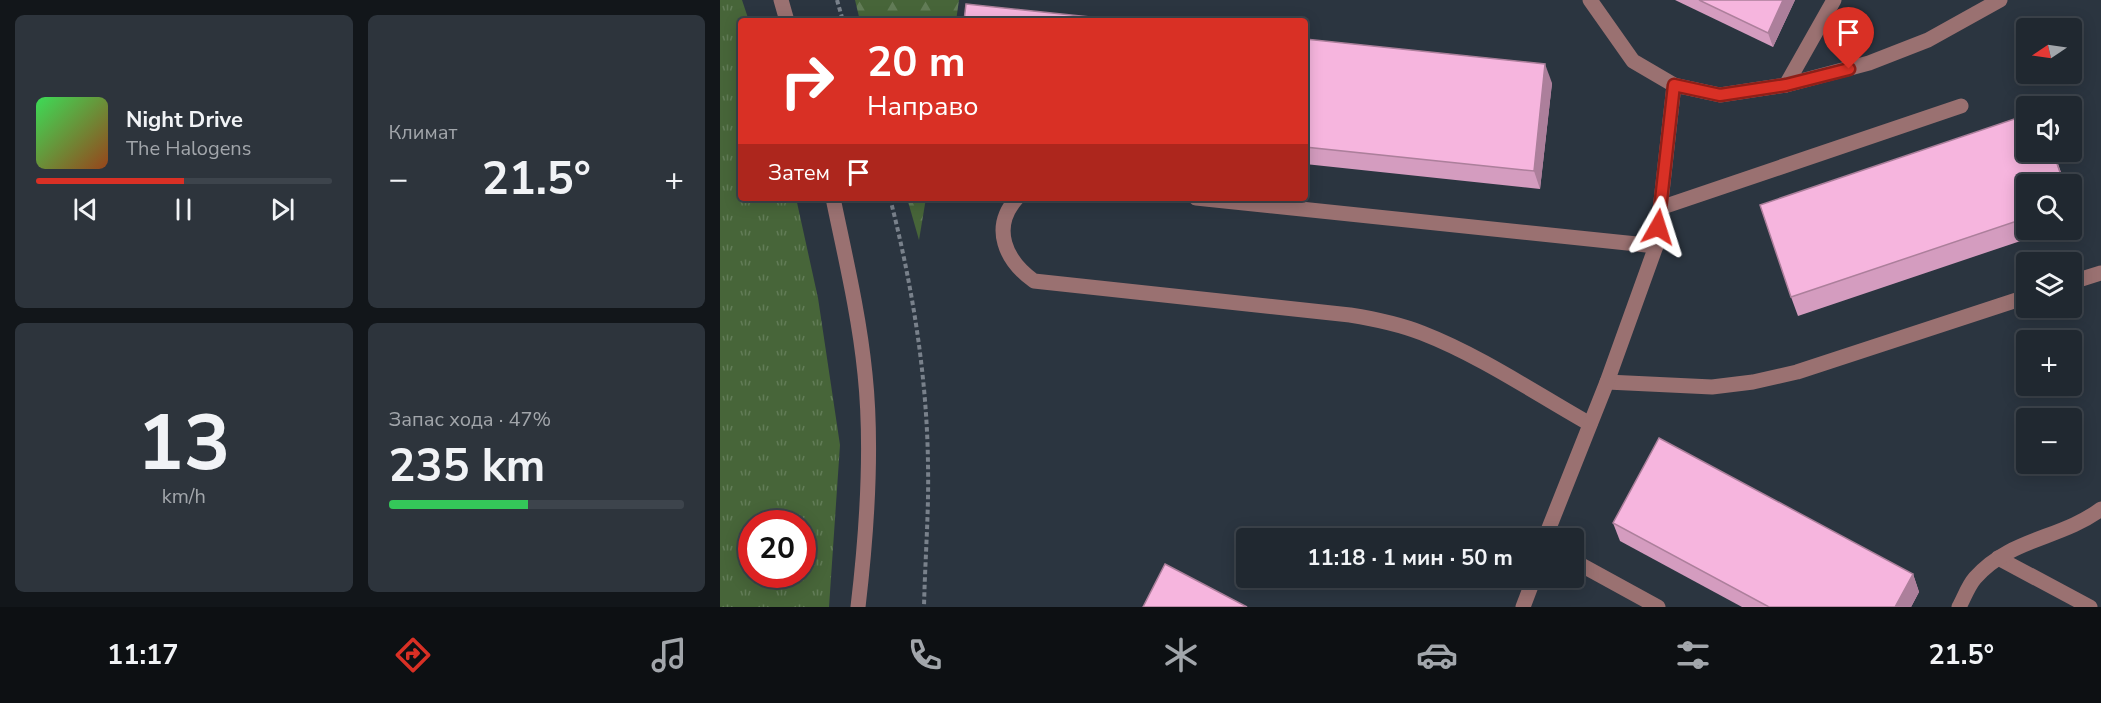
<!DOCTYPE html>
<html lang="ru">
<head>
<meta charset="utf-8">
<style>
	:root { --surface:#202830; --page:#2d343c; --text:#f1f3f6; --muted:#a2a6ab; --line:#3d444c; --accent:#d93025 }
	body { margin:0; font-family:"Nunito Sans",sans-serif; background:var(--page); color:var(--text); height:100vh; display:flex; flex-direction:column; font-size:22px; white-space:nowrap }
	* { box-sizing:border-box; margin:0 }
	p { font-size:20px; color:var(--muted) }
	.icon { flex:none; width:33px; height:33px; fill:none; stroke:currentColor; stroke-width:2; stroke-linecap:round; stroke-linejoin:round }
	.map { position:relative; flex:1; overflow:hidden }
	.panel { display:flex; flex-direction:column; gap:15px; padding:15px; background:#12161a; width:720px }
	.panel>* { flex:none }
	.guide { position:absolute; left:18px; top:18px; width:570px; height:183px; border-radius:6px; box-shadow:0 3px 15px #0003,0 0 0 2px var(--line); background:#d93025; color:#fff; overflow:hidden }
	.needle { width:39px; rotate:257deg }
	.buttons { position:absolute; left:1296px; top:18px; display:grid; gap:12px }
	.buttons a { display:grid; place-items:center; width:66px; height:66px; border-radius:6px; background:var(--surface); box-shadow:0 3px 15px #0003,0 0 0 2px var(--line); font-size:30px }
	.speed { position:absolute; left:18px; top:510px; display:flex; gap:12px; font-size:30px; font-weight:700; text-align:center }
	.speed>* { display:grid; place-content:center; width:78px; height:78px; border-radius:50%; background:var(--surface); box-shadow:0 3px 15px #0003,0 0 0 2px var(--line); line-height:1 }
	.speed .limit { border:9px solid #d22; background:#fff; color:#111 }
	.pin { position:absolute; display:grid; place-items:center; width:51px; height:51px; color:#fff; margin:-62px -26px; border-radius:50% 50% 50% 0; rotate:-45deg; box-shadow:0 0 6px #0007 }
	.pin .icon { rotate:45deg }
	.me { position:absolute; width:66px; margin:-33px; rotate:6deg; stroke-linejoin:round; filter:drop-shadow(0 0 4px #0008) }
	.turn { display:flex; align-items:center; gap:21px; height:126px; padding:0 30px; font-size:27px }
	.turn .icon { width:78px; height:78px; stroke-width:2.5 }
	.turn b { display:block; font-size:42px; line-height:51px }
	.then { display:flex; align-items:center; height:57px; padding:0 30px; background:#0003; gap:12px; font-size:22px }
	.big { font-size:45px; font-weight:700; line-height:1.1 }
	.panel .widget { flex:1; display:flex; flex-direction:column; justify-content:center; gap:9px; min-width:0; padding:0 21px; border-radius:9px; background:var(--page) }
	.panel .dial { align-items:center; gap:0 }
	.dial b { font-size:78px; line-height:1 }
	.song { display:flex; align-items:center; gap:18px }
	.cover { width:72px; height:72px; border-radius:9px; background:linear-gradient(135deg,hsl(130 70% 55%),hsl(20 70% 35%)) }
	.played { height:6px; border-radius:3px; background:linear-gradient(90deg,var(--accent) 50%,var(--line) 50%) }
	.keys { display:flex; justify-content:space-around; direction:ltr }
	.heat { display:flex; justify-content:space-between; align-items:center; font-size:33px; direction:ltr }
	.charge { height:9px; border-radius:4px; background:linear-gradient(90deg,#34c759 47%,var(--line) 0) }
	.panel .tiles { flex:1; display:grid; gap:15px; grid-template-columns:repeat(2,1fr) }
	.trip { position:absolute; left:516px; top:528px; width:348px; height:60px; border-radius:6px; background:var(--surface); box-shadow:0 3px 15px #0003,0 0 0 2px var(--line); font-weight:700; line-height:60px; text-align:center }
	.menu { display:flex; height:96px; justify-content:space-around; align-items:center; background:#0d1013; color:var(--muted) }
	.menu .icon { width:42px; height:42px }
	.menu .selected { color:var(--accent) }
	.menu b { font-size:27px; color:var(--text) }
	main { display:flex; flex:1; min-height:0 }
	.map>svg:first-child { display:block }
	.grass { fill:url(#grass-tufts); fill-rule:evenodd }
	.forest { fill:url(#forest-firs) }
	.lines { fill:none; stroke-linecap:round; stroke-linejoin:round }
	.path { stroke:#79818b; stroke-width:4; stroke-dasharray:4.5 3; stroke-linecap:butt }
	.minor { stroke:#9a7171; stroke-width:15 }
	.wall { fill:#d49cbf }
	.shaded-wall { fill:#ac7f9b }
	.building { fill:#f6b5de; stroke:#ac7f9b; stroke-width:1.5 }
	.route-casing { stroke:#8d1f18; stroke-width:15 }
	.route { stroke:#d93025; stroke-width:10 }
</style>
</head>
<body>
<main>
<section class="panel">
<div class="tiles">
<div class="widget">
<div class="song"><i class="cover"></i><div><b>Night Drive</b><p>The Halogens</p></div></div>
<div class="played"></div>
<div class="keys"><svg class="icon" aria-label="previous" viewBox="0 0 24 24"><path d="M18 5L8 12l10 7zM5 5v14"/></svg><svg class="icon" aria-label="pause" viewBox="0 0 24 24"><path d="M8 5v14M16 5v14"/></svg><svg class="icon" aria-label="next" viewBox="0 0 24 24"><path d="M6 5l10 7-10 7zM19 5v14"/></svg></div>
</div>
<div class="widget"><p>Климат</p>
<div class="heat"><a>−</a><b class="big">21.5°</b><a>+</a></div>
</div>
<div class="widget dial"><b>13</b><p>km/h</p></div>
<div class="widget"><p>Запас хода · 47%</p><b class="big">235 km</b><div class="charge"></div></div>
</div>
</section>
<div class="map">
<svg width="1381" height="607" viewBox="0 0 1381 607">
	<defs>
		<pattern id="grass-tufts" width="24" height="20" patternUnits="userSpaceOnUse" patternTransform="scale(1.5)"><rect width="24" height="20" fill="#476539"/><path d="M3 7l-1-3M5 7V3M7 7l1-3M15 17l-1-3M17 17v-4M19 17l1-3" fill="none" stroke="#627c57"/></pattern>
		<pattern id="forest-firs" width="22" height="20" patternUnits="userSpaceOnUse" patternTransform="scale(1.5)"><rect width="22" height="20" fill="#476539"/><path d="M5 1l3.5 6h-7zM16 11l3.5 6h-7z" fill="#627c57"/></pattern>
	</defs>
	<rect width="100%" height="100%" fill="#2b3540"/>
	<!-- grass -->
	<path class="grass" d="M 0,0 L 22,0 L 29,21 L 21,21 L 21,198 L 76,198 L 98,298 L 120,445 L 109,607 L 0,607 ZM 32,524 L 82,524 L 82,574 L 32,574 Z"/>
	<!-- forest -->
	<g class="forest">
		<polygon points="135,0 239,0 236,21 140,21"/>
		<polygon points="187,198 206,198 199,240"/>
	</g>
	<g class="lines">
		<!-- path -->
		<g class="path">
			<polyline points="117,0 123,21"/>
			<path d="M 170,198 C 192,284 207,375 208,465 C 209,512 205,560 204,607"/>
		</g>
		<!-- minor -->
		<g class="minor">
			<polyline points="61,0 67,21"/>
			<polyline points="870,0 913,61 954,85 1000,95 1066,85 1114,0"/>
			<polyline points="1066,85 1149,63 1208,40 1280,0"/>
			<path d="M 113,198 C 125,256 139,314 145,374 C 153,450 147,531 138,607"/>
			<path d="M 297,198 C 270,228 286,261 314,281 L 630,315 C 655,319 679,324 702,333 C 761,356 815,393 870,424"/>
			<polyline points="476,198 936,246"/>
			<polyline points="940,208 1241,106"/>
			<polyline points="1352,282 1381,273"/>
			<polyline points="887,382 992,387 1033,382 1077,372 1306,297"/>
			<polyline points="825,538 887,382 936,246 954,85"/>
			<polyline points="1278,558 1370,607"/>
			<polyline points="854,561 938,607"/>
			<polyline points="803,607 814,578"/>
			<path d="M 1239,607 C 1244,598 1248,586 1255,578 C 1290,538 1341,539 1381,509"/>
		</g>
	</g>
	<!-- wall -->
	<g class="wall">
		<polygon points="955,0 1075,0 1053,47"/>
		<polygon points="585,39 832,83 820,189 585,164"/>
		<polygon points="1306,152 1334,152 1345,184 1306,184 1306,230 1333,230 1078,316 1071,297"/>
		<polygon points="1352,205 1357,221 1352,223"/>
		<polygon points="893,523 1193,574 1199,592 1191,607 1022,607 900,541"/>
	</g>
	<!-- shaded-wall -->
	<g class="shaded-wall">
		<polygon points="1063,0 1075,0 1053,47 1048,33"/>
		<polygon points="825,64 832,83 820,189 814,171"/>
		<polygon points="1193,574 1199,592 1191,607 1175,607"/>
	</g>
	<!-- building -->
	<g class="building">
		<polygon points="979,0 1063,0 1048,33"/>
		<polygon points="246,4 409,21 244,21"/>
		<polygon points="585,39 825,64 814,171 585,147"/>
		<polygon points="1306,115 1306,152 1333,152 1344,184 1306,184 1306,218 1071,297 1040,205"/>
		<polygon points="939,438 1193,574 1175,607 1049,607 893,523"/>
		<polygon points="445,564 527,607 423,607"/>
	</g>
	<g class="lines">
		<!-- route casing -->
		<g class="route-casing">
			<polyline id="route" points="938,227 954,85 1000,95 1066,85 1129,69"/>
		</g>
		<!-- route -->
		<use href="#route" class="route"/>
	</g>
</svg>
<div class="buttons">
<a><svg class="needle" viewBox="-14 -14 28 28"><path d="M0-13l5 13h-10z" fill="#e53935"/><path d="M0 13l5-13h-10z" fill="#a2a6ab"/></svg></a>
<a><svg class="icon" aria-label="sound" viewBox="0 0 24 24"><path d="M4 9h4l5-4v14l-5-4H4zM17 9q2 3 0 6"/></svg></a>
<a><svg class="icon" aria-label="search" viewBox="0 0 24 24"><circle cx="10" cy="10" r="6"/><path d="M15 15l6 6"/></svg></a>
<a><svg class="icon" aria-label="layers" viewBox="0 0 24 24"><path d="M12 4l9 5-9 5-9-5zM3 14l9 5 9-5"/></svg></a>
<a>+</a>
<a>−</a>
</div>
<div class="speed"><div class="limit">20</div></div>
<div class="pin" style="left:1129px;top:69px;background:#d93025"><svg class="icon" aria-label="arrive" viewBox="0 0 24 24"><path d="M6 21V4h12l-3 4 3 4H6"/></svg></div>
<svg class="me" style="left:938px;top:227px" viewBox="-20 -20 40 40"><path d="M0-17L14 15 0 8-14 15z" fill="#d93025" stroke="#fff" stroke-width="4"/></svg>
<div class="trip">11:18 · 1 мин · 50 m</div>
<div class="guide">
<div class="turn"><svg class="icon" aria-label="right" viewBox="0 0 24 24"><path d="M7 20v-9h11M14 6l5 5-5 5"/></svg><div><b>20 m</b>Направо</div></div>
<div class="then">Затем<svg class="icon" aria-label="arrive" viewBox="0 0 24 24"><path d="M6 21V4h12l-3 4 3 4H6"/></svg></div>
</div>
</div>
</main>
<nav class="menu">
<b>11:17</b>
<svg class="icon selected" aria-label="directions" viewBox="0 0 24 24"><path d="M12 3l9 9-9 9-9-9zM9 14v-3h6M13 9l2 2-2 2"/></svg>
<svg class="icon" aria-label="music" viewBox="0 0 24 24"><path d="M9 18V5l10-2v13"/><circle cx="6" cy="18" r="3"/><circle cx="16" cy="16" r="3"/></svg>
<svg class="icon" aria-label="phone" viewBox="0 0 24 24"><path d="M5 4h4l2 5-3 2q2 4 5 5l2-3 5 2v4C11 20 4 13 5 4z"/></svg>
<svg class="icon" aria-label="climate" viewBox="0 0 24 24"><path d="M12 3v18M4 7l16 10M4 17L20 7"/></svg>
<svg class="icon" aria-label="car" viewBox="0 0 24 24"><path d="M5 17H2v-5l4-1 3-4h7l3 4 3 1v5h-3M9 17h6M6 11h13"/><circle cx="7" cy="17" r="2"/><circle cx="17" cy="17" r="2"/></svg>
<svg class="icon" aria-label="filters" viewBox="0 0 24 24"><path d="M4 7h16M4 17h16"/><circle cx="9" cy="7" r="2"/><circle cx="15" cy="17" r="2"/></svg>
<b>21.5°</b>
</nav>
</body>
</html>
